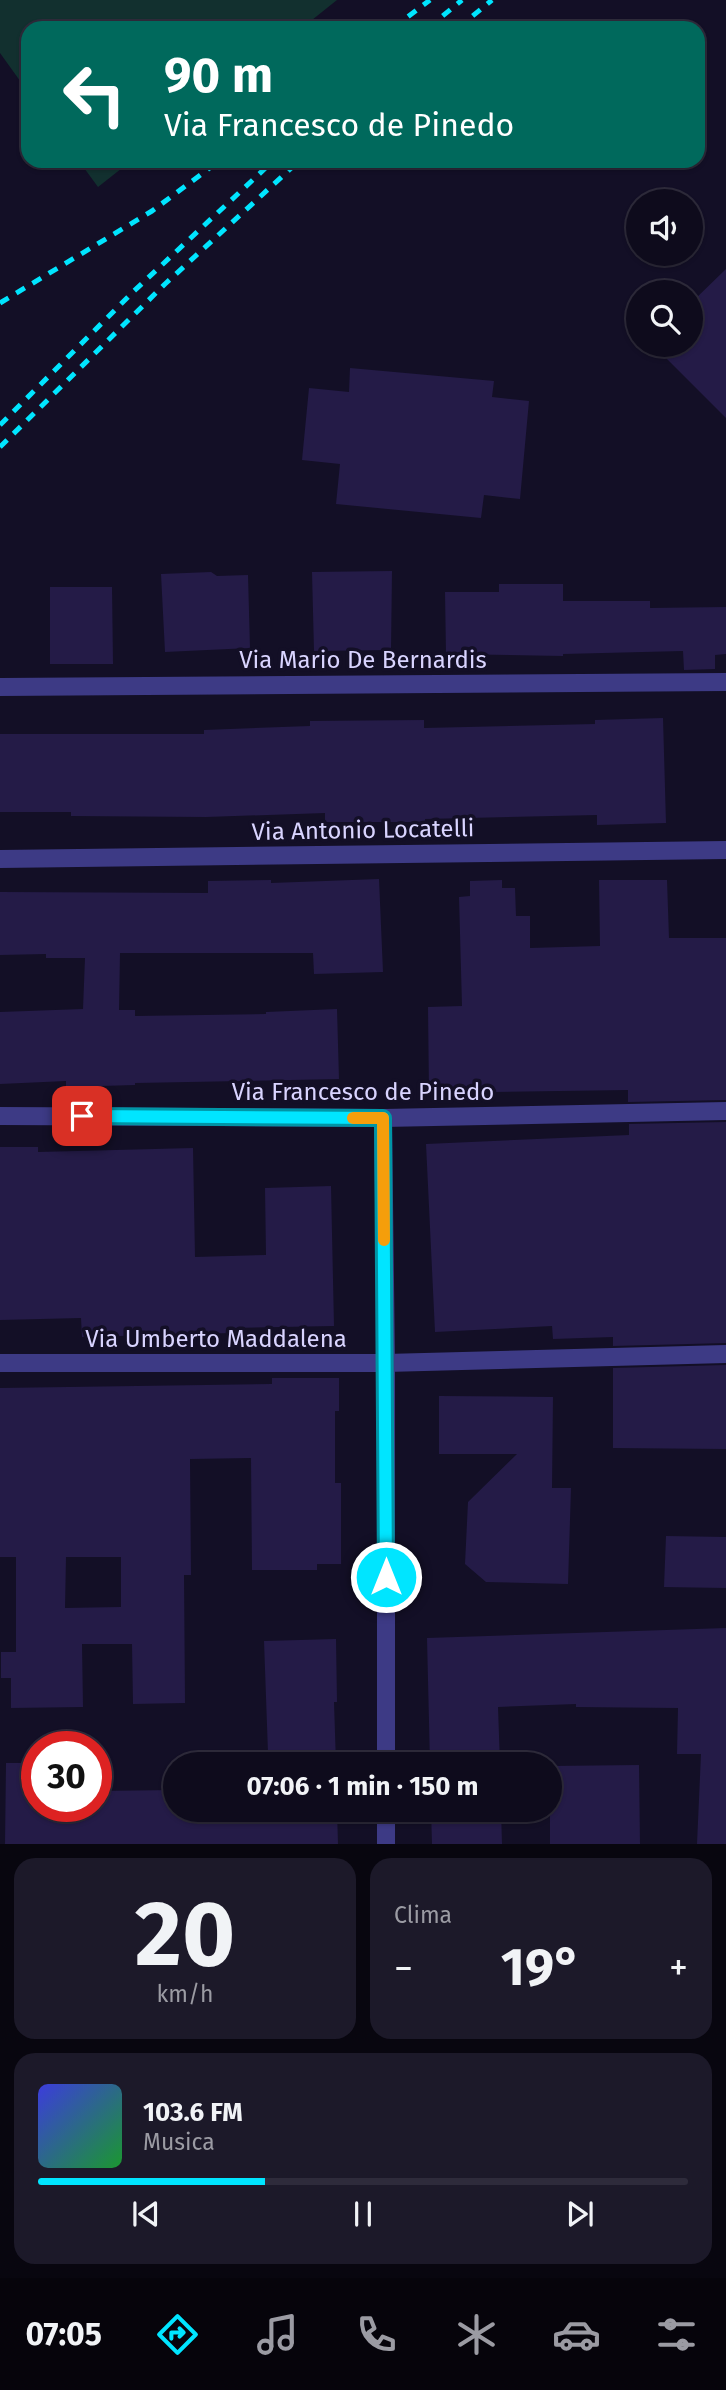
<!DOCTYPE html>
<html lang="it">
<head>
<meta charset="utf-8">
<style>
	:root { --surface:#0e0b1c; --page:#1c1929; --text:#f1f3f6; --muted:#9b9ba3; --line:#2e2b3b; --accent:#00e5ff }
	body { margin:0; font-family:"Fira Sans",sans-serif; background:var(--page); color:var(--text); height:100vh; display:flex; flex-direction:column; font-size:26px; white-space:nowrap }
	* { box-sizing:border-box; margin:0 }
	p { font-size:23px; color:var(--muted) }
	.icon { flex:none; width:38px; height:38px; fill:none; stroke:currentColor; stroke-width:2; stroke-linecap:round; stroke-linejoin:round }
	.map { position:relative; height:1844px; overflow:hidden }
	.side { display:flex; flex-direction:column; gap:14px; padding:14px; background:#08060f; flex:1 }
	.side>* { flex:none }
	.banner { position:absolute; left:21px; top:21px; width:684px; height:147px; border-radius:21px; box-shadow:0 2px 5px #0004,0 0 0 2px var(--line); background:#00695c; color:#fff; overflow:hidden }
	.fabs { position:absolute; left:626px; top:189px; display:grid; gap:14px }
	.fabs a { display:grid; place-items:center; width:77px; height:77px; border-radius:50%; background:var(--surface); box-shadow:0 2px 5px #0004,0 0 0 2px var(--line); font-size:35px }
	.speed { position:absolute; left:21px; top:1731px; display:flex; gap:14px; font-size:35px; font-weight:700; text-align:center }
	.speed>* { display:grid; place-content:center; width:91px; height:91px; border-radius:50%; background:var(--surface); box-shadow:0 2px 5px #0004,0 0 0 2px var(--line); line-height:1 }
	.speed .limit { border:10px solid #d22; background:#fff; color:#111 }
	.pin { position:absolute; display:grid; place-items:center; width:60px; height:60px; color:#fff; margin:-30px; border-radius:14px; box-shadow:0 4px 10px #0006 }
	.me { position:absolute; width:77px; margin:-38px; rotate:0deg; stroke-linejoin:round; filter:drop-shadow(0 0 5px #0008) }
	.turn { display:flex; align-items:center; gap:24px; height:147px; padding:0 28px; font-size:32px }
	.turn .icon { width:91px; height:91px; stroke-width:2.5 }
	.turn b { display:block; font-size:49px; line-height:60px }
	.big { font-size:52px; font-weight:700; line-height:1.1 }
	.side .widget { flex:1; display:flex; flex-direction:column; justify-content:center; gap:10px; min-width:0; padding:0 24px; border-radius:21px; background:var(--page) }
	.side .dial { align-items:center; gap:0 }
	.dial b { font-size:91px; line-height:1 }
	.song { display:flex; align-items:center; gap:21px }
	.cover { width:84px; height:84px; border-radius:10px; background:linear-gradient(135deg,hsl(240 70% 55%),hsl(130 70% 35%)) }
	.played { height:7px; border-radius:4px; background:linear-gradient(90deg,var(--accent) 35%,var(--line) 35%) }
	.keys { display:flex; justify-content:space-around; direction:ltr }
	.heat { display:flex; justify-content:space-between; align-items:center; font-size:38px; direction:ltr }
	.side .tiles { flex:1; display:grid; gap:14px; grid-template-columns:1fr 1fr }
	.widget:last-child { grid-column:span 2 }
	.trip { position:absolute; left:163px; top:1752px; width:399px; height:70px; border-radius:35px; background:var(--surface); box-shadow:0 2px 5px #0004,0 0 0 2px var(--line); font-weight:700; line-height:70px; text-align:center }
	.tab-bar { display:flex; height:112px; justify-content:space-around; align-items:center; background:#06040b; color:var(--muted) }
	.tab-bar .icon { width:49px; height:49px }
	.tab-bar .active { color:var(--accent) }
	.tab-bar b { font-size:32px; color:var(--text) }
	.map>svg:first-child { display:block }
	.green { fill:#12302f }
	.building { fill:#241b47; fill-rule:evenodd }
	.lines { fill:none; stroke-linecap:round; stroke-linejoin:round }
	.minor { stroke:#3d3a85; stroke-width:18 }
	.rail { stroke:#00e5ff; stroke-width:5; stroke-dasharray:10 9; stroke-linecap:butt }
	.route-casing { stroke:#0095a6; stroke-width:18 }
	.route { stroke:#00e5ff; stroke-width:12 }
	.slow { stroke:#f59e0b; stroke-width:12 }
	.labels { text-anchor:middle; stroke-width:7; stroke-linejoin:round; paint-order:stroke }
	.street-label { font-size:24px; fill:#d9d4ff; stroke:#130f26 }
</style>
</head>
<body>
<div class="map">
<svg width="726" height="1844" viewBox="0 0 726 1844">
	<rect width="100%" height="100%" fill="#130f26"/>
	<!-- green -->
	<g class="green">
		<polygon points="0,0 337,0 302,28 28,28 28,92 0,53"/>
		<polygon points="79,161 131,161 98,187"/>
	</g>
	<!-- building -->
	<g class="building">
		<polygon points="726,269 726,418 653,345 691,345 691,303"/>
		<polygon points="350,368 494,381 492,397 529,401 520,499 484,495 481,518 336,504 340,464 302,460 309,388 349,392"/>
		<polygon points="392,571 391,650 314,651 312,572"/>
		<polygon points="211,572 217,576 248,575 250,648 165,652 161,574"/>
		<polygon points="499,584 563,584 563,601 650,601 650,608 726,607 726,654 715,655 715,669 684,670 683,651 563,654 563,656 446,654 445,592 499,592"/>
		<polygon points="50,587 112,587 113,664 50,664"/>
		<polygon points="663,718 666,823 597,825 597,815 425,819 425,822 325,822 325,813 206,817 71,816 71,812 0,812 0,734 204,734 204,730 310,726 310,721 424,720 424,728 595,724 595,720"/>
		<polygon points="379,879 383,972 314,974 313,953 120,953 119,1010 135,1010 135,1016 266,1014 266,1012 337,1009 339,1079 135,1083 135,1085 66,1087 66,1081 0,1084 0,1012 83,1009 85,958 46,958 46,954 0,955 0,892 208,893 208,881 271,880 271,883"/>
		<polygon points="502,880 502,888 515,888 516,916 530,916 530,948 600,946 599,880 667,880 669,938 726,938 726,1100 628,1102 628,1090 429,1093 428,1007 462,1006 459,897 470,896 470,881"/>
		<polygon points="726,1122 726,1343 613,1346 613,1337 553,1339 552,1326 435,1332 426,1144 629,1135 629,1124"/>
		<polygon points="0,1147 38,1147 38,1152 193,1148 195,1257 266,1255 265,1188 331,1186 334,1326 231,1328 231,1333 82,1337 81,1318 0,1320"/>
		<polygon points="726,1365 726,1449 613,1448 613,1368"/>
		<path d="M 272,1378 L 339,1378 L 339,1411 L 335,1411 L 335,1483 L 341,1483 L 341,1564 L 317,1564 L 317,1570 L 252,1570 L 251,1458 L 190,1459 L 191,1575 L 184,1575 L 185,1703 L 133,1704 L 132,1644 L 82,1644 L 83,1707 L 11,1708 L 11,1678 L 1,1678 L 1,1652 L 16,1652 L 16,1557 L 0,1557 L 0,1388 L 272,1384 ZM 66,1557 L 121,1557 L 121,1607 L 65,1608 Z"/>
		<polygon points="439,1396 553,1397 552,1488 571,1488 568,1584 486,1582 465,1564 468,1502 517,1454 439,1454"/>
		<polygon points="666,1536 726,1537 726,1588 664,1587"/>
		<polygon points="726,1628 726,1844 697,1844 701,1754 677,1754 678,1708 576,1707 576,1704 498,1707 500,1764 430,1764 427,1638"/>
		<polygon points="336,1639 337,1702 334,1702 336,1764 264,1764 264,1753 268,1753 264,1641"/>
		<polygon points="6,1763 37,1763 37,1806 96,1806 96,1791 175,1790 175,1810 337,1810 338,1844 5,1844"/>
		<polygon points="639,1765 640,1844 550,1844 550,1766"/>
		<polygon points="431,1810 501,1810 502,1844 432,1844"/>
	</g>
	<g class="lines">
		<!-- minor -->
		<g class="minor">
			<polyline points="0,687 726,682"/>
			<polyline points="0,859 726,850"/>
			<polyline points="0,1116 383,1118 726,1111"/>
			<polyline points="383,1118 386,1363 386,1764"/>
			<polyline points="0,1363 386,1363 726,1354"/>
			<polyline points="386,1810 386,1844"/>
		</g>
		<!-- rail -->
		<g class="rail">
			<polyline points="393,28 430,0"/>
			<polyline points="428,28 462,0"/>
			<polyline points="458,28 492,0"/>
			<polyline points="0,303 152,211 219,161"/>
			<polyline points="0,425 134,291 273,161"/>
			<polyline points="0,447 165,284 299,161"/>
		</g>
	</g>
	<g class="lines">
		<!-- route casing -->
		<g class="route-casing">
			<polyline id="route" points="82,1116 383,1118 386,1577"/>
		</g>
		<!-- route -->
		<use href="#route" class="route"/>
		<!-- slow -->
		<polyline class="slow" points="353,1118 383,1118 384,1240"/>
	</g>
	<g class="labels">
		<!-- street labels -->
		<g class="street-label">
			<text x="363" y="668">Via Mario De Bernardis</text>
			<text transform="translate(363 830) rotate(-1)" y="8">Via Antonio Locatelli</text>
			<text x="363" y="1100">Via Francesco de Pinedo</text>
			<text x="216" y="1347">Via Umberto Maddalena</text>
		</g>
	</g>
</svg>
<div class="fabs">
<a><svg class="icon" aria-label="sound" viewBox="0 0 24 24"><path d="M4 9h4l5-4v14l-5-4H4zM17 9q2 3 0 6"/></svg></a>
<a><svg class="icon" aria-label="search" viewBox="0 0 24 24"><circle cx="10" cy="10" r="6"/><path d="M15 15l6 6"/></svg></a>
</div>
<div class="speed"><div class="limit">30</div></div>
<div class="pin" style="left:82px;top:1116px;background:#d93025"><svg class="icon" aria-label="arrive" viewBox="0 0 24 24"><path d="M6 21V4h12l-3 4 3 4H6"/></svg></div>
<svg class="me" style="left:386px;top:1577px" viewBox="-20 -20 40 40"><circle r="17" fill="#00e5ff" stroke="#fff" stroke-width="3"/><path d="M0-11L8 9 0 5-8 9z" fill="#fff"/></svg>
<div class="trip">07:06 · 1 min · 150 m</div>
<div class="banner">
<div class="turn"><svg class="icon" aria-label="left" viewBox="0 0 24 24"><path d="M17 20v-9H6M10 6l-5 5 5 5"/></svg><div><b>90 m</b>Via Francesco de Pinedo</div></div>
</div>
</div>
<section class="side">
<div class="tiles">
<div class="widget dial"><b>20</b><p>km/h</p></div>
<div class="widget"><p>Clima</p>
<div class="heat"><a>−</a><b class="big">19°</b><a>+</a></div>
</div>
<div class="widget">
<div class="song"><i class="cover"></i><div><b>103.6 FM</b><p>Musica</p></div></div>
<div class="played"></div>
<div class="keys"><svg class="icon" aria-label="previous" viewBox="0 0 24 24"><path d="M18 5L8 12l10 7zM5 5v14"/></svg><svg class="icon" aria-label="pause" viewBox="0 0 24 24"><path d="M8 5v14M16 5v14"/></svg><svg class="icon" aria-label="next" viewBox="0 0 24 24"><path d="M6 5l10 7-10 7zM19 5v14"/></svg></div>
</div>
</div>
</section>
<nav class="tab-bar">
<b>07:05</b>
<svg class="icon active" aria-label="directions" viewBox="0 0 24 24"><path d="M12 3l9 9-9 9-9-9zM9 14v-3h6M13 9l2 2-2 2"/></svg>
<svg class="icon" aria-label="music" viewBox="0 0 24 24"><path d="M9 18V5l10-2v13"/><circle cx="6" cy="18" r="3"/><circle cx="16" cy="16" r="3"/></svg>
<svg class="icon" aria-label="phone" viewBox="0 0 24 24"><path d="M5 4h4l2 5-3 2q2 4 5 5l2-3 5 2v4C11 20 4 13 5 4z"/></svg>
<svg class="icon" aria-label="climate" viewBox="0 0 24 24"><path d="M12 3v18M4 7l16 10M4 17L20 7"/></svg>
<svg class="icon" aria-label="car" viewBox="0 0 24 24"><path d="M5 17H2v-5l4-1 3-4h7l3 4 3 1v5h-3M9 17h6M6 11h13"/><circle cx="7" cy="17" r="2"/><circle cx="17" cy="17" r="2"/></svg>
<svg class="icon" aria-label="filters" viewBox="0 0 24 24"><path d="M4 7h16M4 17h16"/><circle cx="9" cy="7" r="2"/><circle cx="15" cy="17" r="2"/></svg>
</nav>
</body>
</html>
